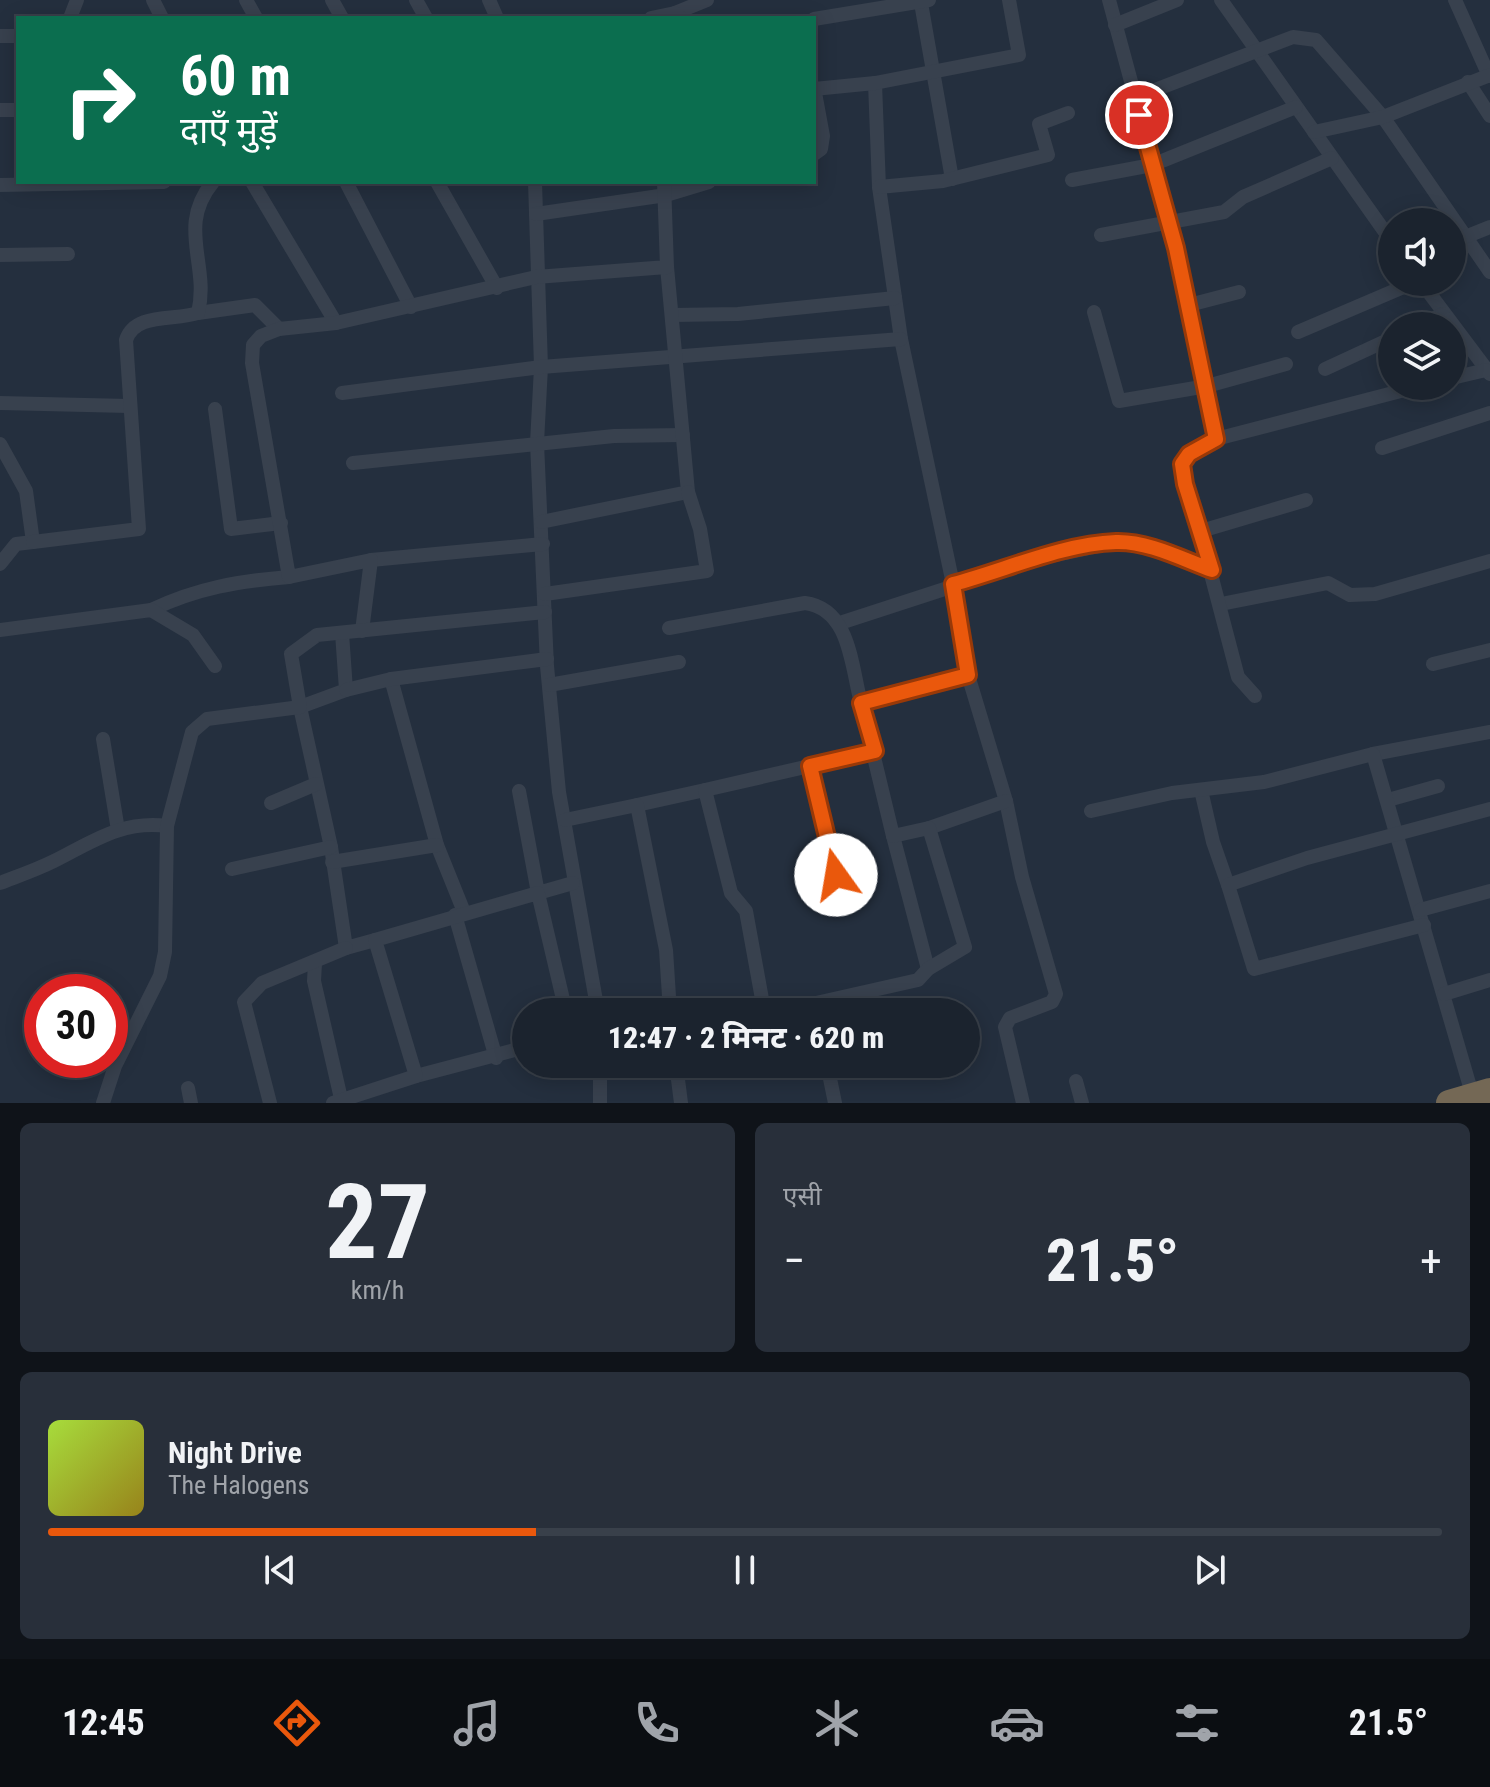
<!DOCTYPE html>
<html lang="hi">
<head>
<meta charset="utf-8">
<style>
	:root { --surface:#1b232e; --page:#282f3a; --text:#f1f3f6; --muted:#a0a4aa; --line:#39404a; --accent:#ea580c }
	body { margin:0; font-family:"Roboto Condensed","Noto Sans Devanagari",sans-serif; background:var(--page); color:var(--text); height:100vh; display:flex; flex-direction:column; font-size:30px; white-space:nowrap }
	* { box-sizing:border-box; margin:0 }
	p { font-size:26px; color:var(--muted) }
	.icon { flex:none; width:44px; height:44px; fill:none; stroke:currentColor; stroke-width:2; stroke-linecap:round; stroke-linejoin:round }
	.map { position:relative; height:1103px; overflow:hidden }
	.side { display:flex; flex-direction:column; gap:20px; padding:20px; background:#0f1319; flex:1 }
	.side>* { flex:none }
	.banner { position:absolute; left:16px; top:16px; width:800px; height:168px; border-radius:0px; box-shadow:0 4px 20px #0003,0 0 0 2px var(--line); background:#0b6e4f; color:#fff; overflow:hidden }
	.fabs { position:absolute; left:1378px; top:208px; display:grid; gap:16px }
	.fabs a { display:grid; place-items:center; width:88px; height:88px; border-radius:50%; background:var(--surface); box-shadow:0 4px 20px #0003,0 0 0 2px var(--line); font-size:40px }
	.speed { position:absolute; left:24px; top:974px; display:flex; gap:16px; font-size:40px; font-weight:700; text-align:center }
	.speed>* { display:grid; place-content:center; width:104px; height:104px; border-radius:50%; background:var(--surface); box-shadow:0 4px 20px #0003,0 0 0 2px var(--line); line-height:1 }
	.speed .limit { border:12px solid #d22; background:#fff; color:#111 }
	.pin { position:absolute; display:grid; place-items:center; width:68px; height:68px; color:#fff; margin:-34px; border:4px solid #fff; border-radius:50%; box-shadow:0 2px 8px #0007 }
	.me { position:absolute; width:88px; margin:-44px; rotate:347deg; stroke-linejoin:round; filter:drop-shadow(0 0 6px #0008) }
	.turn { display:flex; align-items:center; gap:28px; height:168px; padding:0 32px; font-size:36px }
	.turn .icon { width:104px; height:104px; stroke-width:2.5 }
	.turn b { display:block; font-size:56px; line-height:68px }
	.big { font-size:60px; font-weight:800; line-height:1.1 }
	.side .card { flex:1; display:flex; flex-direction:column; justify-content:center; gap:12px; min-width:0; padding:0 28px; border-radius:12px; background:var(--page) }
	.side .dial { align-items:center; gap:0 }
	.dial b { font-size:104px; line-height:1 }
	.song { display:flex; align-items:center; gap:24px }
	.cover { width:96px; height:96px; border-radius:12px; background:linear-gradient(135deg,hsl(80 70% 55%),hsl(50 70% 35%)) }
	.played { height:8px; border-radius:4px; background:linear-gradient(90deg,var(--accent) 35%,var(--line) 35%) }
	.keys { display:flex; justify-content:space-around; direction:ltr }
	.heat { display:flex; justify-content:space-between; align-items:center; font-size:44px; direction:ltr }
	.side .tiles { flex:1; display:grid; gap:20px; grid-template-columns:1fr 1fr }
	.card:last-child { grid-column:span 2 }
	.trip { position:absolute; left:512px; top:998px; width:468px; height:80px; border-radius:40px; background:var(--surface); box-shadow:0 4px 20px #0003,0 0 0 2px var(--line); font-weight:800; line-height:80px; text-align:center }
	.menu { display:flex; height:128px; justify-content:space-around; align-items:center; background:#0b0e12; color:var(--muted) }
	.menu .icon { width:56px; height:56px }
	.menu .selected { color:var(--accent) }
	.menu b { font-size:36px; color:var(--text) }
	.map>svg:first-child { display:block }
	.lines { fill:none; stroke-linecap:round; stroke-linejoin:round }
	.street { stroke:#38414e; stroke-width:14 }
	.highway { stroke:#746855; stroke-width:26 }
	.route-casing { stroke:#983908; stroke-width:20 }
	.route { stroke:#ea580c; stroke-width:14 }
</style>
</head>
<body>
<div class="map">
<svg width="1490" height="1103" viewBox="0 0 1490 1103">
	<rect width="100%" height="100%" fill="#242f3e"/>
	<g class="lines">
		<!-- street -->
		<g class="street">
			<polyline points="153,0 162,18"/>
			<polyline points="246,0 256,18"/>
			<polyline points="332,0 342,18"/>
			<polyline points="416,0 426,18"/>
			<polyline points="489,0 497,18"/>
			<polyline points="1109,0 1176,248 1216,439"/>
			<polyline points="1221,0 1392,242"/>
			<polyline points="1455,0 1489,76"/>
			<polyline points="921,3 952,179"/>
			<polyline points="675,13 707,0"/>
			<polyline points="70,18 77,0"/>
			<polyline points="651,18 675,13 681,18"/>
			<polyline points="814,19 929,0"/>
			<polyline points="1115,25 1177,0"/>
			<polyline points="0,36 18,36"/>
			<polyline points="1468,82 1490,116"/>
			<polyline points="875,83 879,187 901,339 953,584 968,675 1006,801 1022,877 1056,994 1052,1002 1010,1018 1005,1027 1023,1103"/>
			<polyline points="814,87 823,136 821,149 814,154"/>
			<polyline points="814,89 875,83 1019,55 1009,0"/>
			<polyline points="1134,98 1293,37 1316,40 1383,117 1490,272"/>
			<polyline points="0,110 18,110"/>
			<polyline points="1314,132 1383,117 1490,75"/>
			<polyline points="1072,180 1152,165 1296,107"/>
			<polyline points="252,182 336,323"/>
			<polyline points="346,182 411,307"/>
			<polyline points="437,182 497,288"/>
			<polyline points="535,182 541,367 537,443 547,666 559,792 598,1012"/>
			<polyline points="0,185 164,182"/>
			<polyline points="879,187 943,181 1048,155 1039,124 1068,113"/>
			<polyline points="536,214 666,195 709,182"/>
			<polyline points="1101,235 1224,212 1243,197 1332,158"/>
			<polyline points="1465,237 1490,227"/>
			<polyline points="0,255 68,254"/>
			<polyline points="1421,282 1490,374"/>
			<polyline points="1189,305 1239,292"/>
			<polyline points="1094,312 1119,401 1207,386 1286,364"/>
			<polyline points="198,313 255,305 279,329"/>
			<polyline points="673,315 738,314 895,298"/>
			<polyline points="1417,326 1443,314"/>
			<polyline points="1298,332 1415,282"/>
			<polyline points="1325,369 1392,338"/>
			<polyline points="1452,378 1486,370"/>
			<polyline points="342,393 541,367 901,339"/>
			<polyline points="0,403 129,406"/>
			<polyline points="215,409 231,529 281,523"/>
			<polyline points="0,444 26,491 33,542 16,544 0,564"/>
			<polyline points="1382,448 1490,413"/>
			<polyline points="353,463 614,436 683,435"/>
			<polyline points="541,522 688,492 667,267"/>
			<polyline points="1201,531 1306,500"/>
			<path d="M 33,542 L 139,529 L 126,340 C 135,312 175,321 198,313 C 210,264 176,227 213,182"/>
			<polyline points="371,560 543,544"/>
			<polyline points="545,594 707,571 700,529 688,492"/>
			<polyline points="1221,604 1328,583 1350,595 1375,594 1490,561"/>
			<path d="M 151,610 C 197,588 239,581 289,577"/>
			<polyline points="840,623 1037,559 1118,542 1150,547 1212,570"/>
			<path d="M 669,628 L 805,603 C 850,609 851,665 861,703 L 968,675"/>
			<polyline points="0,630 151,610 193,635 215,666"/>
			<polyline points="362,631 371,560 289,577 252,363 253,345 261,336 279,329 336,323 536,277 667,267 664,182"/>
			<polyline points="342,633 346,690 300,707 331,847 346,948 375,940"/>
			<polyline points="1433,664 1490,650"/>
			<polyline points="391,679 437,845 464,912"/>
			<polyline points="549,685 679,662"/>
			<polyline points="346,690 391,679 547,659"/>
			<polyline points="1255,696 1238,677 1182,464 1189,454 1216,439 1420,386"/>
			<polyline points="103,739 118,830"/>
			<polyline points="1373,754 1490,732"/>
			<polyline points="810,766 836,875"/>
			<polyline points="1201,790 1213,842 1228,885"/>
			<polyline points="519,791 538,893 573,883"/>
			<polyline points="1388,800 1438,786"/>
			<polyline points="271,803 316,784"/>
			<polyline points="637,805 705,790"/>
			<polyline points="1091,811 1172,793 1264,782 1373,754 1473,1097"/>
			<polyline points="565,820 637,805 666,950 670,1012"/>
			<polyline points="929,828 1006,801"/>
			<polyline points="893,836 928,969"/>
			<polyline points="332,862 437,845"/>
			<polyline points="232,869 331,847"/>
			<path d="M 0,883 C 18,876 36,870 54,861 C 92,842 122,820 167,826"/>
			<polyline points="1420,910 1490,891"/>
			<polyline points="455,915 496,1058"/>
			<polyline points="1424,925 1254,969 1228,885 1307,858 1490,809"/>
			<polyline points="315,963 314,981 342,1103"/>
			<polyline points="1444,994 1490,980"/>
			<polyline points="764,1010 746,911 731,893 705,790 875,751"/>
			<polyline points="724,1012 816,1003 918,980 928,969 965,947 929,828 893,836 861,703"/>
			<polyline points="676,1064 681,1103"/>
			<polyline points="827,1064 835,1103"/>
			<polyline points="416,1076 526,1047"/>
			<polyline points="1076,1081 1082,1103"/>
			<polyline points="188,1088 191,1103"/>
			<polyline points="103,1103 115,1066 160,976 165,952 167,826 192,732 207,719 300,707 291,654 317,635 545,612"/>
			<polyline points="270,1103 244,1002 262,983 346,948"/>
			<polyline points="333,1103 416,1076 375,940 538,893 566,1012"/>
			<polyline points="600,1103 600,1064"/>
		</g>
		<!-- highway -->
		<polyline class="highway" points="1449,1103 1490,1091"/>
	</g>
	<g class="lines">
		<!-- route casing -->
		<g class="route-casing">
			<path id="route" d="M 836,875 L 810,766 L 875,751 L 861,703 L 968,675 L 953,584 C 1006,570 1062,544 1116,542 C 1148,541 1182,559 1212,570 L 1185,484 L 1182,464 L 1189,454 L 1216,439 L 1176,248 L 1139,115"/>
		</g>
		<!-- route -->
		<use href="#route" class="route"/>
	</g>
</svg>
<div class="fabs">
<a><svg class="icon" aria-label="sound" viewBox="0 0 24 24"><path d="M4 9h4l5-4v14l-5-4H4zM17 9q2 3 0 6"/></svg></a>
<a><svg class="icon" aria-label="layers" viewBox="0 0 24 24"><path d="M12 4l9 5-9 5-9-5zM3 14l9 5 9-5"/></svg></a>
</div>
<div class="speed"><div class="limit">30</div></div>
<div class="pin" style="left:1139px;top:115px;background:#d93025"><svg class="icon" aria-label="arrive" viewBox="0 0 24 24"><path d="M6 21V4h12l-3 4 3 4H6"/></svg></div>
<svg class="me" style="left:836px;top:875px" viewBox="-20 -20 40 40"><circle r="19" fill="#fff"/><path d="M0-13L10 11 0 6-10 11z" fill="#ea580c"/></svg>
<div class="trip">12:47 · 2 मिनट · 620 m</div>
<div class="banner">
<div class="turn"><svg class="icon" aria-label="right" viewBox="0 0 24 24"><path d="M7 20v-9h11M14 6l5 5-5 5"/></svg><div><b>60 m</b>दाएँ मुड़ें</div></div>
</div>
</div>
<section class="side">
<div class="tiles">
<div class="card dial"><b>27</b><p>km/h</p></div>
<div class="card"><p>एसी</p>
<div class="heat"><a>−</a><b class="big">21.5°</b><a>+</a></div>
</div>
<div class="card">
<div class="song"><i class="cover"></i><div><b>Night Drive</b><p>The Halogens</p></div></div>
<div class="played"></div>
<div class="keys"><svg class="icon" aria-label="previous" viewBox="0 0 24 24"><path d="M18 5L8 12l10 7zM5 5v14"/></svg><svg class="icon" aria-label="pause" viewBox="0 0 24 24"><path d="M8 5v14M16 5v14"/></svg><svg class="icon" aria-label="next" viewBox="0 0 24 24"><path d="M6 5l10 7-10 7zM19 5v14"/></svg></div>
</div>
</div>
</section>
<nav class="menu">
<b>12:45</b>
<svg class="icon selected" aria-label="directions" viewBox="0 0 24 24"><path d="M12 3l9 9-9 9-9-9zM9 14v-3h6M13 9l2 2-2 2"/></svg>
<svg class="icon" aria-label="music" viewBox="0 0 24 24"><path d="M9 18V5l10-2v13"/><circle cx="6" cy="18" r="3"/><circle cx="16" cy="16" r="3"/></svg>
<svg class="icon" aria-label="phone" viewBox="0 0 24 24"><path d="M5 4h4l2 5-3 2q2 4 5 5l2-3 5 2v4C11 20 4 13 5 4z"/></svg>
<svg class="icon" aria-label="climate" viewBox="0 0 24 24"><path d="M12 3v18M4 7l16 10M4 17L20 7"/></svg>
<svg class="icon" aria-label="car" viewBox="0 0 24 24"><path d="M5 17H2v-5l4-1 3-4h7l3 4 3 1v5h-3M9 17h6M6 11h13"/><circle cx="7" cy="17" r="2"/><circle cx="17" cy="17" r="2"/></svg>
<svg class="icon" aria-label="filters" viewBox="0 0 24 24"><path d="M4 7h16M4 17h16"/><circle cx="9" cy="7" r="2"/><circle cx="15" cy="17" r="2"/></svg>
<b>21.5°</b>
</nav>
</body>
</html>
